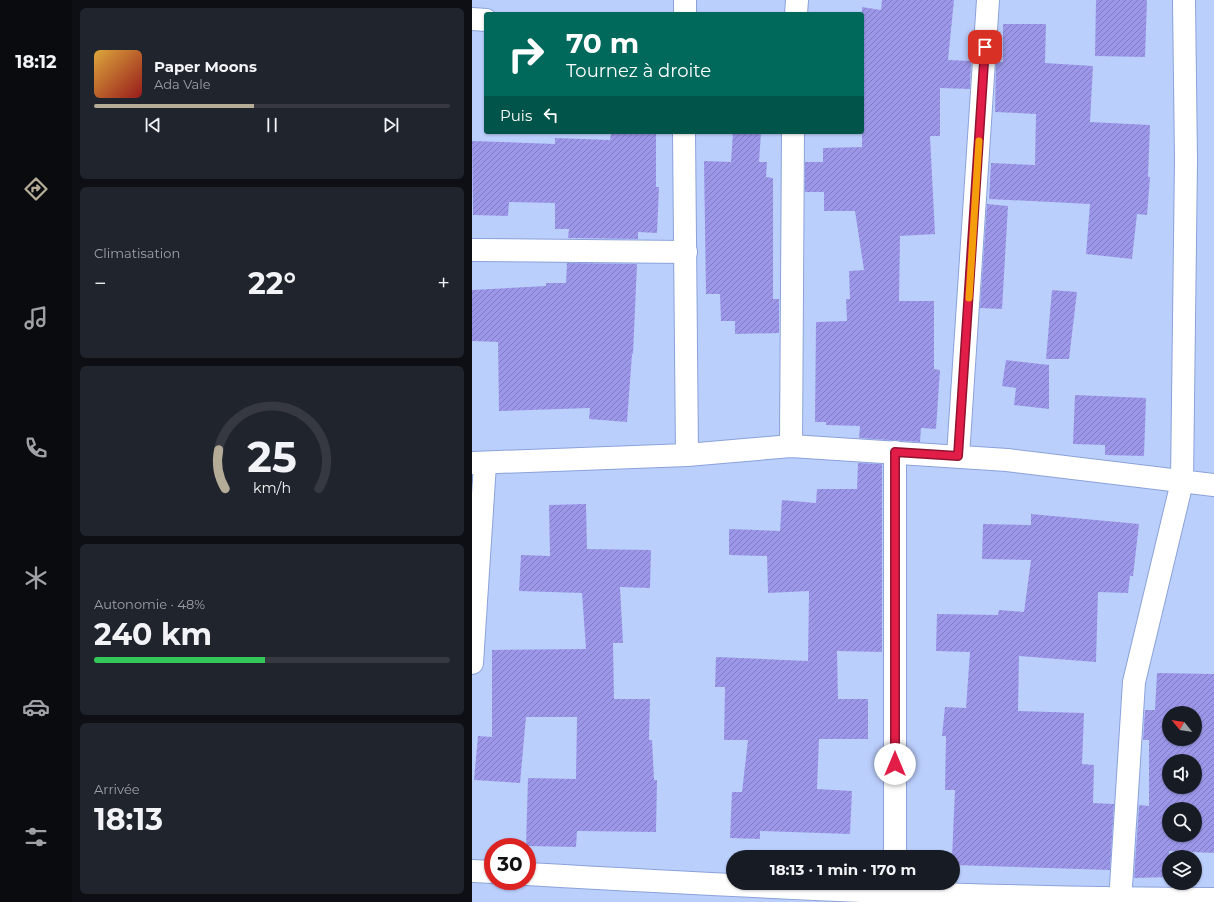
<!DOCTYPE html>
<html lang="fr">
<head>
<meta charset="utf-8">
<style>
	:root { --surface:#171b24; --page:#20242c; --text:#f1f3f6; --muted:#9ea1a6; --line:#363941; --accent:#b5ac98 }
	body { margin:0; font-family:Montserrat,sans-serif; background:var(--page); color:var(--text); height:100vh; display:flex; flex-direction:column; font-size:15px; white-space:nowrap }
	* { box-sizing:border-box; margin:0 }
	p { font-size:13px; color:var(--muted) }
	.icon { flex:none; width:22px; height:22px; fill:none; stroke:currentColor; stroke-width:2; stroke-linecap:round; stroke-linejoin:round }
	.map { position:relative; flex:1; overflow:hidden }
	.panel { display:flex; flex-direction:column; gap:8px; padding:8px; background:#0d0f14; width:400px }
	.panel>* { flex:none }
	.banner { position:absolute; left:12px; top:12px; width:380px; height:122px; border-radius:4px; box-shadow:0 1px 3px #0004; background:#00695c; color:#fff; overflow:hidden }
	.needle { width:26px; rotate:300deg }
	.buttons { position:absolute; left:690px; top:706px; display:grid; gap:8px }
	.buttons a { display:grid; place-items:center; width:40px; height:40px; border-radius:50%; background:var(--surface); box-shadow:0 1px 3px #0004; font-size:20px }
	.speed { position:absolute; left:12px; top:838px; display:flex; gap:8px; font-size:20px; font-weight:700; text-align:center }
	.speed>* { display:grid; place-content:center; width:52px; height:52px; border-radius:50%; background:var(--surface); box-shadow:0 1px 3px #0004; line-height:1 }
	.speed .limit { border:6px solid #d22; background:#fff; color:#111 }
	.pin { position:absolute; display:grid; place-items:center; width:34px; height:34px; color:#fff; margin:-17px; border-radius:8px; box-shadow:0 2px 6px #0006 }
	.me { position:absolute; width:44px; margin:-22px; rotate:0deg; stroke-linejoin:round; filter:drop-shadow(0 0 3px #0008) }
	.turn { display:flex; align-items:center; gap:14px; height:84px; padding:0 16px; font-size:18px }
	.turn .icon { width:52px; height:52px; stroke-width:2.5 }
	.turn b { display:block; font-size:28px; line-height:34px }
	.then { display:flex; align-items:center; height:38px; padding:0 16px; background:#0003; gap:8px; font-size:15px }
	.big { font-size:30px; font-weight:700; line-height:1.1 }
	.panel .card { flex:1; display:flex; flex-direction:column; justify-content:center; gap:6px; min-width:0; padding:0 14px; border-radius:6px; background:var(--page) }
	.panel .dial { align-items:center; gap:0 }
	.dial svg { height:104px; overflow:visible; fill:none; stroke:var(--line); stroke-width:7; stroke-linecap:round; text-anchor:middle }
	.dial text { fill:var(--text); stroke:none }
	.song { display:flex; align-items:center; gap:12px }
	.cover { width:48px; height:48px; border-radius:6px; background:linear-gradient(135deg,hsl(40 70% 55%),hsl(0 70% 35%)) }
	.played { height:4px; border-radius:2px; background:linear-gradient(90deg,var(--accent) 45%,var(--line) 45%) }
	.keys { display:flex; justify-content:space-around; direction:ltr }
	.heat { display:flex; justify-content:space-between; align-items:center; font-size:22px; direction:ltr }
	.charge { height:6px; border-radius:3px; background:linear-gradient(90deg,#34c759 48%,var(--line) 0) }
	.trip { position:absolute; left:254px; top:850px; width:234px; height:40px; border-radius:20px; background:var(--surface); box-shadow:0 1px 3px #0004; font-weight:700; line-height:40px; text-align:center }
	main { display:flex; flex:1; min-height:0 }
	.tabs { display:flex; flex-direction:column; width:72px; justify-content:space-around; align-items:center; background:#090b0e; color:var(--muted) }
	.tabs .icon { width:28px; height:28px }
	.tabs .selected { color:var(--accent) }
	.tabs b { font-size:18px; color:var(--text) }
	.map>svg:first-child { display:block }
	.building { fill:url(#building-hatch); fill-rule:evenodd }
	.lines { fill:none; stroke-linecap:round; stroke-linejoin:round }
	.street-casing { stroke:#8ba2d9; stroke-width:24 }
	.street { stroke:#fff; stroke-width:22 }
	.route-casing { stroke:#92132f; stroke-width:10 }
	.route { stroke:#e11d48; stroke-width:7 }
	.slow { stroke:#f59e0b; stroke-width:7 }
</style>
</head>
<body>
<main>
<nav class="tabs">
<b>18:12</b>
<svg class="icon selected" aria-label="directions" viewBox="0 0 24 24"><path d="M12 3l9 9-9 9-9-9zM9 14v-3h6M13 9l2 2-2 2"/></svg>
<svg class="icon" aria-label="music" viewBox="0 0 24 24"><path d="M9 18V5l10-2v13"/><circle cx="6" cy="18" r="3"/><circle cx="16" cy="16" r="3"/></svg>
<svg class="icon" aria-label="phone" viewBox="0 0 24 24"><path d="M5 4h4l2 5-3 2q2 4 5 5l2-3 5 2v4C11 20 4 13 5 4z"/></svg>
<svg class="icon" aria-label="climate" viewBox="0 0 24 24"><path d="M12 3v18M4 7l16 10M4 17L20 7"/></svg>
<svg class="icon" aria-label="car" viewBox="0 0 24 24"><path d="M5 17H2v-5l4-1 3-4h7l3 4 3 1v5h-3M9 17h6M6 11h13"/><circle cx="7" cy="17" r="2"/><circle cx="17" cy="17" r="2"/></svg>
<svg class="icon" aria-label="filters" viewBox="0 0 24 24"><path d="M4 7h16M4 17h16"/><circle cx="9" cy="7" r="2"/><circle cx="15" cy="17" r="2"/></svg>
</nav>
<section class="panel">
<div class="card">
<div class="song"><i class="cover"></i><div><b>Paper Moons</b><p>Ada Vale</p></div></div>
<div class="played"></div>
<div class="keys"><svg class="icon" aria-label="previous" viewBox="0 0 24 24"><path d="M18 5L8 12l10 7zM5 5v14"/></svg><svg class="icon" aria-label="pause" viewBox="0 0 24 24"><path d="M8 5v14M16 5v14"/></svg><svg class="icon" aria-label="next" viewBox="0 0 24 24"><path d="M6 5l10 7-10 7zM19 5v14"/></svg></div>
</div>
<div class="card"><p>Climatisation</p>
<div class="heat"><a>−</a><b class="big">22°</b><a>+</a></div>
</div>
<div class="card dial"><svg viewBox="0 0 100 80">
<path d="M14 69A42 42 0 1 1 86 69"/>
<path d="M14 69A42 42 0 0 1 9 39" stroke="#b5ac98"/>
<text x="50" y="56" font-size="32" font-weight="700">25</text>
<text x="50" y="72" font-size="11">km/h</text>
</svg></div>
<div class="card"><p>Autonomie · 48%</p><b class="big">240 km</b><div class="charge"></div></div>
<div class="card"><p>Arrivée</p><b class="big">18:13</b></div>
</section>
<div class="map">
<svg width="742" height="902" viewBox="0 0 742 902">
	<defs>
		<pattern id="building-hatch" width="6" height="6" patternUnits="userSpaceOnUse"><rect width="6" height="6" fill="#9d97ea"/><path d="M-1 1l2-2M0 6l6-6M5 7l2-2" fill="none" stroke="#7f7bbf"/></pattern>
	</defs>
	<rect width="100%" height="100%" fill="#bbcffd"/>
	<!-- building -->
	<g class="building">
		<polygon points="410,0 482,0 476,60 499,61 498,89 468,88 468,136 458,136 463,234 428,236 427,301 462,301 462,369 468,370 464,429 449,428 448,442 387,438 388,426 354,425 354,422 343,422 344,322 375,321 374,299 378,299 377,271 392,270 383,211 352,211 352,192 333,192 333,162 351,162 351,148 390,147 390,7 409,10"/>
		<polygon points="624,0 675,0 673,57 623,56"/>
		<polygon points="531,24 574,24 573,63 621,66 618,122 678,125 676,177 678,177 675,215 665,214 660,259 614,254 618,204 517,199 519,163 563,165 564,114 523,112 524,62 531,62"/>
		<polygon points="261,132 289,132 287,162 295,162 294,177 301,178 301,299 307,299 307,333 263,334 263,321 249,321 248,294 234,294 232,161 259,162"/>
		<polygon points="139,134 184,134 184,187 187,187 185,233 166,232 166,239 96,238 97,229 83,229 83,203 37,202 36,216 1,215 0,141 83,144 83,138 138,140"/>
		<polygon points="515,204 536,206 530,309 508,308"/>
		<polygon points="95,263 165,264 161,354 160,354 155,422 117,419 118,408 27,411 26,342 0,341 0,290 74,286 74,283 94,283"/>
		<polygon points="580,290 605,292 597,359 574,359"/>
		<polygon points="534,360 577,365 577,409 542,405 544,388 530,386"/>
		<polygon points="603,395 674,398 672,456 633,455 633,445 601,444"/>
		<polygon points="386,463 410,464 410,652 365,651 366,699 396,699 396,739 347,739 345,789 380,791 378,834 288,831 288,839 258,838 260,792 270,792 276,740 252,740 253,687 243,687 244,657 336,661 337,591 296,593 295,556 257,555 257,529 308,531 310,500 344,503 345,489 385,489"/>
		<polygon points="114,504 115,549 179,550 178,588 148,587 151,643 141,643 142,699 178,699 177,740 180,740 182,780 185,780 184,832 105,831 104,847 54,846 56,778 104,779 105,717 54,717 48,783 2,780 6,736 20,737 20,650 114,649 110,593 47,591 49,555 78,556 77,505"/>
		<polygon points="559,514 667,524 661,576 658,576 656,593 626,592 624,662 547,656 546,711 612,713 610,764 622,765 621,803 642,804 638,870 481,865 481,857 480,857 483,790 473,790 474,736 470,736 473,707 494,708 498,652 464,651 465,614 526,615 527,610 552,612 559,560 510,559 511,524 559,525"/>
		<path d="M 685,673 L 742,674 L 742,853 L 697,851 L 697,877 L 662,878 L 667,805 L 677,806 L 677,740 L 671,740 L 673,710 L 683,710 ZM 697,713 L 723,713 L 723,739 L 697,739 ZM 697,761 L 723,761 L 723,787 L 697,787 ZM 697,809 L 723,809 L 723,835 L 697,835 Z"/>
	</g>
	<g class="lines">
		<!-- street casing -->
		<g class="street-casing">
			<g id="street">
				<polyline points="213,14 213,0"/>
				<polyline points="324,14 325,0"/>
				<polyline points="0,19 14,20"/>
				<polyline points="212,132 215,455"/>
				<polyline points="0,250 214,252"/>
				<polyline points="319,446 321,132"/>
				<polyline points="423,452 423,857"/>
				<polyline points="486,456 516,0"/>
				<polyline points="0,463 215,455 319,446 535,460 742,485"/>
				<polyline points="0,663 13,464"/>
				<polyline points="0,871 21,872"/>
				<path d="M 55,874 C 284,887 513,899 742,899"/>
				<polyline points="648,902 662,682 710,482 714,160 712,0"/>
			</g>
		</g>
		<!-- street -->
		<use href="#street" class="street"/>
	</g>
	<g class="lines">
		<!-- route casing -->
		<g class="route-casing">
			<polyline id="route" points="423,764 423,452 486,456 513,47"/>
		</g>
		<!-- route -->
		<use href="#route" class="route"/>
		<!-- slow -->
		<polyline class="slow" points="497,298 507,141"/>
	</g>
</svg>
<div class="buttons">
<a><svg class="needle" viewBox="-14 -14 28 28"><path d="M0-13l5 13h-10z" fill="#e53935"/><path d="M0 13l5-13h-10z" fill="#9ea1a6"/></svg></a>
<a><svg class="icon" aria-label="sound" viewBox="0 0 24 24"><path d="M4 9h4l5-4v14l-5-4H4zM17 9q2 3 0 6"/></svg></a>
<a><svg class="icon" aria-label="search" viewBox="0 0 24 24"><circle cx="10" cy="10" r="6"/><path d="M15 15l6 6"/></svg></a>
<a><svg class="icon" aria-label="layers" viewBox="0 0 24 24"><path d="M12 4l9 5-9 5-9-5zM3 14l9 5 9-5"/></svg></a>
</div>
<div class="speed"><div class="limit">30</div></div>
<div class="pin" style="left:513px;top:47px;background:#d93025"><svg class="icon" aria-label="arrive" viewBox="0 0 24 24"><path d="M6 21V4h12l-3 4 3 4H6"/></svg></div>
<svg class="me" style="left:423px;top:764px" viewBox="-20 -20 40 40"><circle r="19" fill="#fff"/><path d="M0-13L10 11 0 6-10 11z" fill="#e11d48"/></svg>
<div class="trip">18:13 · 1 min · 170 m</div>
<div class="banner">
<div class="turn"><svg class="icon" aria-label="right" viewBox="0 0 24 24"><path d="M7 20v-9h11M14 6l5 5-5 5"/></svg><div><b>70 m</b>Tournez à droite</div></div>
<div class="then">Puis<svg class="icon" aria-label="left" viewBox="0 0 24 24"><path d="M17 20v-9H6M10 6l-5 5 5 5"/></svg></div>
</div>
</div>
</main>
</body>
</html>
